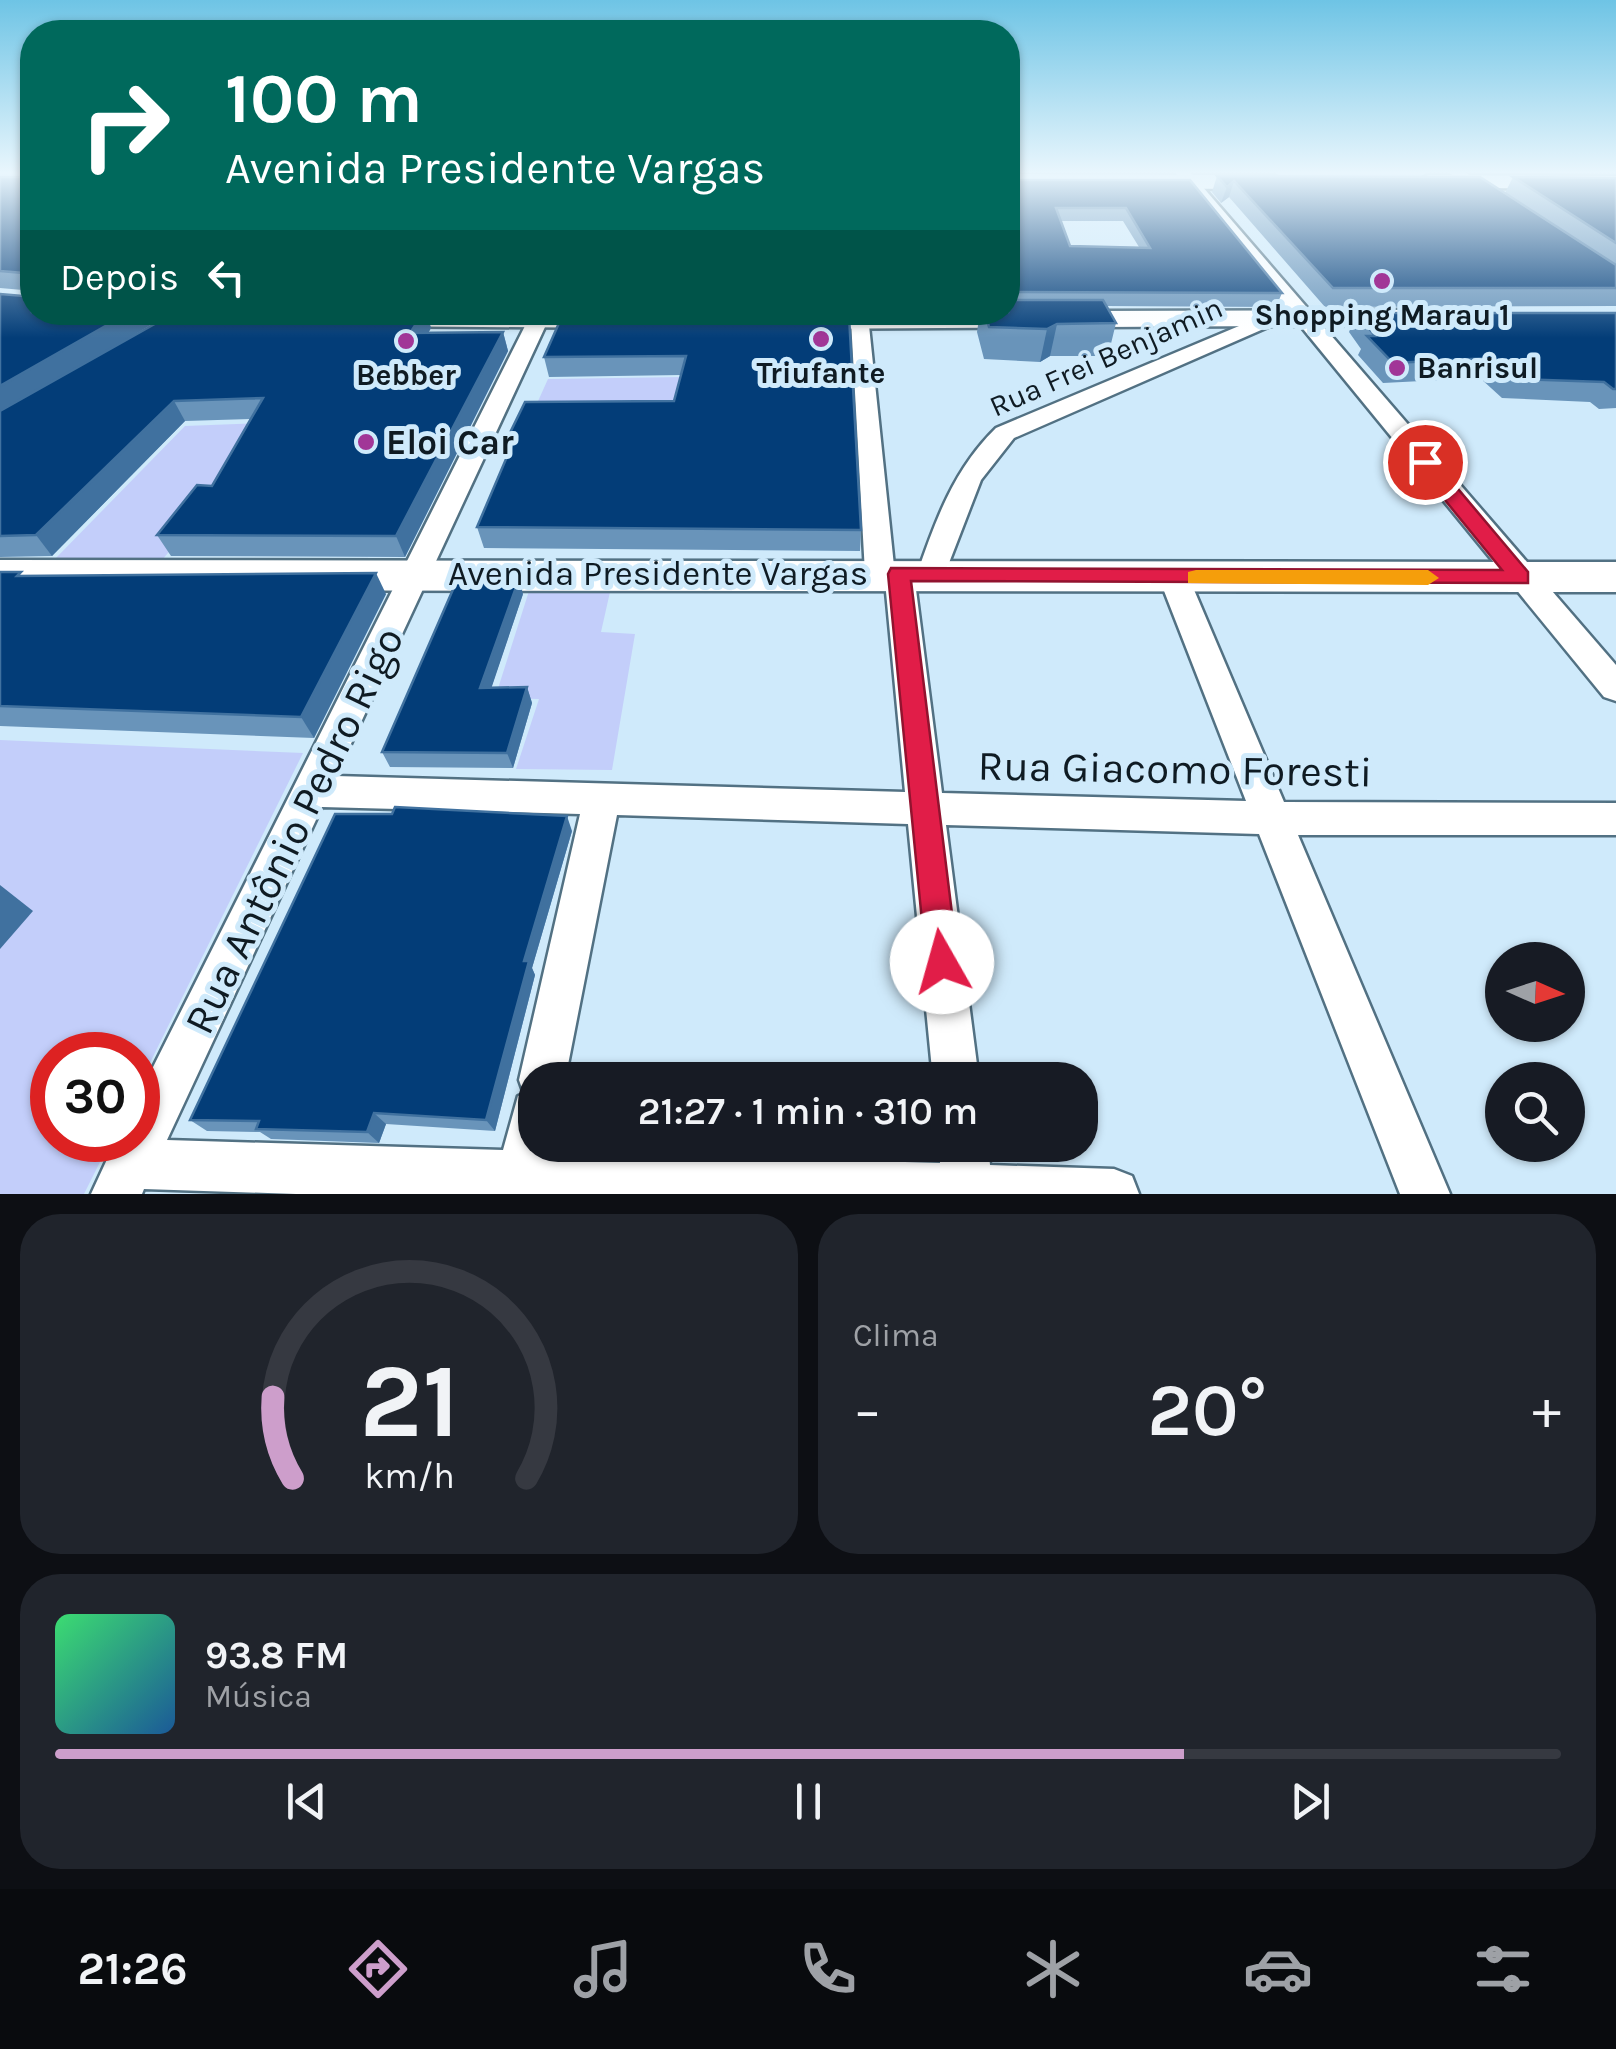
<!DOCTYPE html>
<html lang="pt">
<head>
<meta charset="utf-8">
<style>
	:root { --surface:#171b24; --page:#20242c; --text:#f1f3f6; --muted:#9ea1a6; --line:#363941; --accent:#cd9ecb }
	body { margin:0; font-family:Karla,sans-serif; background:var(--page); color:var(--text); height:100vh; display:flex; flex-direction:column; font-size:38px; white-space:nowrap }
	* { box-sizing:border-box; margin:0 }
	p { font-size:32px; color:var(--muted) }
	.icon { flex:none; width:55px; height:55px; fill:none; stroke:currentColor; stroke-width:2; stroke-linecap:round; stroke-linejoin:round }
	.map { position:relative; height:1194px; overflow:hidden }
	.panel { display:flex; flex-direction:column; gap:20px; padding:20px; background:#0d0f14; flex:1 }
	.panel>* { flex:none }
	.top-card { position:absolute; left:20px; top:20px; width:1000px; height:305px; border-radius:40px; box-shadow:0 2px 8px #0004; background:#00695c; color:#fff; overflow:hidden }
	.needle { width:65px; rotate:93deg }
	.controls { position:absolute; left:1485px; top:942px; display:grid; gap:20px }
	.controls a { display:grid; place-items:center; width:100px; height:100px; border-radius:50%; background:var(--surface); box-shadow:0 2px 8px #0004; font-size:50px }
	.speed { position:absolute; left:30px; top:1032px; display:flex; gap:20px; font-size:50px; font-weight:700; text-align:center }
	.speed>* { display:grid; place-content:center; width:130px; height:130px; border-radius:50%; background:var(--surface); box-shadow:0 2px 8px #0004; line-height:1 }
	.speed .limit { border:15px solid #d22; background:#fff; color:#111 }
	.pin { position:absolute; display:grid; place-items:center; width:85px; height:85px; color:#fff; margin:-42px; border:5px solid #fff; border-radius:50%; box-shadow:0 2px 10px #0007 }
	.me { position:absolute; width:110px; margin:-55px; rotate:353deg; stroke-linejoin:round; filter:drop-shadow(0 0 8px #0008) }
	.turn { display:flex; align-items:center; gap:35px; height:210px; padding:0 40px; font-size:45px }
	.turn .icon { width:130px; height:130px; stroke-width:2.5 }
	.turn b { display:block; font-size:70px; line-height:85px }
	.then { display:flex; align-items:center; height:95px; padding:0 40px; background:#0003; gap:20px; font-size:38px }
	.big { font-size:75px; font-weight:600; line-height:1.1 }
	.panel .tile { flex:1; display:flex; flex-direction:column; justify-content:center; gap:15px; min-width:0; padding:0 35px; border-radius:40px; background:var(--page) }
	.panel .dial { align-items:center; gap:0 }
	.dial svg { height:260px; overflow:visible; fill:none; stroke:var(--line); stroke-width:7; stroke-linecap:round; text-anchor:middle }
	.dial text { fill:var(--text); stroke:none }
	.song { display:flex; align-items:center; gap:30px }
	.cover { width:120px; height:120px; border-radius:15px; background:linear-gradient(135deg,hsl(140 70% 55%),hsl(210 70% 35%)) }
	.played { height:10px; border-radius:5px; background:linear-gradient(90deg,var(--accent) 75%,var(--line) 75%) }
	.keys { display:flex; justify-content:space-around; direction:ltr }
	.heat { display:flex; justify-content:space-between; align-items:center; font-size:55px; direction:ltr }
	.panel .tiles { flex:1; display:grid; gap:20px; grid-template-columns:1fr 1fr }
	.tile:last-child { grid-column:span 2 }
	.trip { position:absolute; left:518px; top:1062px; width:580px; height:100px; border-radius:40px; background:var(--surface); box-shadow:0 2px 8px #0004; font-weight:600; line-height:100px; text-align:center }
	.tab-bar { display:flex; height:160px; justify-content:space-around; align-items:center; background:#090b0e; color:var(--muted) }
	.tab-bar .icon { width:70px; height:70px }
	.tab-bar .current { color:var(--accent) }
	.tab-bar b { font-size:45px; color:var(--text) }
	.map>svg:first-child { display:block }
	.green { fill:#c3cefa }
	.lines { fill:none; stroke-linecap:round; stroke-linejoin:round }
	.street-casing { stroke:#527183; stroke-width:5 }
	.secondary-casing { stroke:#527183; stroke-width:5 }
	.street { fill:#fff; fill-rule:evenodd }
	.secondary { fill:#fff; fill-rule:evenodd }
	.wall { fill:#6994ba; fill-rule:evenodd }
	.shaded-wall { fill:#40719f }
	.building { fill:#033d78; stroke:#40719f; stroke-width:2.5; fill-rule:evenodd }
	.route { fill:#e11d48; stroke:#92132f; stroke-width:2.5 }
	.slow { fill:#f59e0b }
	.poi-dot { fill:#a13697; stroke:#cfeafb; stroke-width:4 }
	.labels { text-anchor:middle; stroke-width:10; stroke-linejoin:round; paint-order:stroke }
	.far-poi-label { font-size:30px; font-weight:bold; fill:#0f1b23; stroke:#cfeafb }
	.far-street-label { font-size:30px; fill:#0f1b23; stroke:#cfeafb }
	.poi-label { font-size:35px; font-weight:bold; fill:#0f1b23; stroke:#cfeafb; text-anchor:start }
	.street-label { font-size:35px; fill:#0f1b23; stroke:#cfeafb }
	.near-street-label { font-size:42px; fill:#0f1b23; stroke:#cfeafb }
</style>
</head>
<body>
<div class="map">
<svg width="1616" height="1194" viewBox="0 0 1616 1194">
	<rect width="100%" height="100%" fill="#cfeafb"/>
	<!-- green -->
	<g class="green">
		<polygon points="684,377 673,419 530,419 548,379"/>
		<polygon points="263,423 213,500 162,560 54,560 185,426"/>
		<polygon points="529,591 610,592 601,632 635,634 612,770 516,769 539,699 495,698"/>
		<polygon points="0,740 303,753 138,1087 138,1055 52,1055 52,1140 111,1140 84,1194 0,1194"/>
	</g>
	<g class="lines">
		<!-- street casing -->
		<g class="street-casing">
			<g id="street">
				<polygon points="1174,171 1189,171 1616,665 1616,701 1604,697"/>
				<polygon points="1447,171 1464,171 1501,198 1487,201"/>
				<path d="M 532,312 L 552,312 L 336,776 L 905,792 L 885,581 L 870,580 L 865,573 L 851,320 L 868,316 L 894,566 L 909,567 L 914,574 L 942,793 L 1246,801 L 1159,578 L 1174,568 L 1189,578 L 1284,802 L 1616,803 L 1616,835 L 1298,835 L 1450,1194 L 1400,1194 L 1259,834 L 946,825 L 979,1080 L 933,1080 L 908,824 L 617,815 L 565,1080 L 535,1080 L 535,1145 L 553,1145 L 552,1152 L 940,1163 L 938,1145 L 988,1145 L 990,1165 L 1114,1169 L 1132,1176 L 1139,1194 L 296,1194 L 144,1189 L 142,1194 L 91,1194 L 116,1140 L 138,1140 L 138,1097 ZM 322,807 L 580,814 L 519,1080 L 524,1094 L 518,1096 L 503,1150 L 167,1140 Z"/>
				<path d="M 1270,313 L 1277,315 L 1277,323 L 1014,438 L 981,480 L 942,581 L 922,581 L 917,574 C 936,519 954,469 996,428 Z"/>
			</g>
		</g>
		<!-- secondary casing -->
		<g class="secondary-casing">
			<g id="secondary">
				<polygon points="1008,174 1274,175 1286,182 1274,189 1008,188"/>
				<polygon points="1428,175 1616,176 1616,190 1420,187 1416,182"/>
				<polygon points="1417,310 1432,319 1428,325 786,329 771,320 779,312"/>
				<polygon points="354,312 633,312 637,319 622,328 366,326 355,323 351,317"/>
				<polygon points="0,560 1616,562 1616,592 0,590"/>
			</g>
		</g>
		<!-- street -->
		<use href="#street" class="street"/>
		<!-- secondary -->
		<use href="#secondary" class="secondary"/>
	</g>
	<!-- wall -->
	<g class="wall">
		<polygon points="1578,171 1616,171 1616,173 1580,172"/>
		<polygon points="1217,176 1505,193 1513,177 1616,178 1616,306 1325,307 1229,197 1221,203 1212,192"/>
		<polygon points="0,177 32,312 172,312 109,350 176,312 426,312 431,328 428,333 503,332 508,351 405,557 171,556 157,535 212,486 250,419 185,421 52,556 0,557 0,294 23,296 23,290 0,288"/>
		<path d="M 1008,177 L 1010,180 L 1190,180 L 1282,293 L 1276,307 L 1107,306 L 1116,323 L 1108,356 L 1050,356 L 1040,362 L 984,359 L 977,332 L 980,312 L 1008,312 ZM 1060,221 L 1123,221 L 1139,247 L 1070,246 Z"/>
		<polygon points="1357,313 1616,313 1616,408 1599,409 1590,402 1502,398 1480,378 1383,383 1358,355 1361,349 1349,332"/>
		<polygon points="849,316 861,530 860,551 484,548 477,527 507,458 504,445 674,401 681,375 549,377 544,357"/>
		<polygon points="0,572 24,576 386,594 314,738 0,726"/>
		<polygon points="523,594 491,688 527,687 532,703 513,768 390,767 382,752"/>
		<polygon points="572,831 532,968 535,975 495,1131 386,1124 379,1143 271,1139 260,1132 207,1131 190,1120"/>
	</g>
	<!-- shaded-wall -->
	<g class="shaded-wall">
		<polygon points="1234,181 1229,197 1221,203 1227,187"/>
		<polygon points="130,312 172,312 0,415 0,386"/>
		<polygon points="424,312 426,312 431,328 417,353 410,333"/>
		<polygon points="1057,324 1050,356 1040,362 1047,329"/>
		<polygon points="503,332 508,351 405,557 396,536"/>
		<polygon points="174,401 185,421 52,556 36,535"/>
		<polygon points="376,573 386,594 314,738 301,717"/>
		<polygon points="519,579 523,594 486,704 480,688"/>
		<polygon points="527,687 532,703 513,768 507,753"/>
		<polygon points="567,816 572,831 532,968 535,975 495,1131 486,1120 524,961"/>
		<polygon points="0,885 33,911 0,949"/>
		<polygon points="374,1113 386,1124 379,1143 367,1132"/>
	</g>
	<!-- building -->
	<g class="building">
		<polygon points="25,171 32,171 32,312 130,312 0,386 0,294 23,296 23,273 0,271 0,177 23,177"/>
		<polygon points="1217,176 1480,177 1616,265 1616,288 1333,288 1234,181 1227,187"/>
		<path d="M 1008,177 L 1010,180 L 1190,180 L 1282,293 L 1008,292 ZM 1056,208 L 1126,208 L 1150,248 L 1070,246 Z"/>
		<polygon points="1513,177 1616,178 1616,243"/>
		<polygon points="1008,300 1103,300 1116,323 1057,324 1047,329 989,327 985,312 1008,312"/>
		<polygon points="176,312 424,312 410,333 503,332 396,536 157,535 197,485 212,486 263,398 174,401 36,535 0,536 0,411"/>
		<polygon points="1357,313 1616,313 1616,389 1613,389 1604,382 1514,379 1491,358 1393,363 1367,336 1375,336"/>
		<polygon points="563,314 849,316 861,530 477,527 512,445 504,445 525,402 674,401 686,356 544,357"/>
		<polygon points="0,572 21,572 17,576 376,573 301,717 0,706"/>
		<polygon points="458,578 519,579 480,688 527,687 507,753 382,752"/>
		<polygon points="395,807 567,816 524,961 529,961 486,1120 374,1113 367,1132 256,1129 259,1121 190,1120 335,814 392,814"/>
	</g>
	<!-- sky -->
	<linearGradient id="sky" x2="0" y2="1"><stop stop-color="#6ec4e5"/><stop offset="0.51" stop-color="#e9f6fd"/><stop offset="1" stop-color="#e9f6fd" stop-opacity="0"/></linearGradient>
	<rect width="1616" height="338" fill="url(#sky)"/>
	<!-- route -->
	<polygon class="route" points="1418,458 1432,458 1528,572 1528,583 911,581 958,962 954,974 942,979 931,974 926,962 888,574 891,568 1502,570 1418,467"/>
	<!-- slow -->
	<polygon class="slow" points="1196,570 1428,570 1439,578 1428,585 1188,583 1188,572"/>
	<!-- markers -->
	<g class="poi-dot">
		<circle cx="1382" cy="281" r="10"/>
		<circle cx="821" cy="339" r="10"/>
		<circle cx="406" cy="341" r="10"/>
		<circle cx="1397" cy="368" r="10"/>
		<circle cx="366" cy="442" r="10"/>
	</g>
	<g class="labels">
		<!-- far-poi labels -->
		<g class="far-poi-label">
			<text x="1382" y="325">Shopping Marau 1</text>
			<text x="1417" y="378" text-anchor="start">Banrisul</text>
			<text x="821" y="383">Triufante</text>
			<text x="406" y="385">Bebber</text>
		</g>
		<!-- far-street labels -->
		<g class="far-street-label">
			<text transform="translate(1106 357) rotate(-24)" y="10">Rua Frei Benjamin</text>
		</g>
		<!-- poi labels -->
		<g class="poi-label">
			<text x="386" y="454">Eloi Car</text>
		</g>
		<!-- street labels -->
		<g class="street-label">
			<text x="658" y="585">Avenida Presidente Vargas</text>
		</g>
		<!-- near-street labels -->
		<g class="near-street-label">
			<text transform="translate(1175 768) rotate(1)" y="15">Rua Giacomo Foresti</text>
			<text transform="translate(293 830) rotate(-64)" y="15">Rua Antônio Pedro Rigo</text>
		</g>
	</g>
</svg>
<div class="controls">
<a><svg class="needle" viewBox="-14 -14 28 28"><path d="M0-13l5 13h-10z" fill="#e53935"/><path d="M0 13l5-13h-10z" fill="#9ea1a6"/></svg></a>
<a><svg class="icon" aria-label="search" viewBox="0 0 24 24"><circle cx="10" cy="10" r="6"/><path d="M15 15l6 6"/></svg></a>
</div>
<div class="speed"><div class="limit">30</div></div>
<div class="pin" style="left:1425px;top:462px;background:#d93025"><svg class="icon" aria-label="arrive" viewBox="0 0 24 24"><path d="M6 21V4h12l-3 4 3 4H6"/></svg></div>
<svg class="me" style="left:942px;top:962px" viewBox="-20 -20 40 40"><circle r="19" fill="#fff"/><path d="M0-13L10 11 0 6-10 11z" fill="#e11d48"/></svg>
<div class="trip">21:27 · 1 min · 310 m</div>
<div class="top-card">
<div class="turn"><svg class="icon" aria-label="right" viewBox="0 0 24 24"><path d="M7 20v-9h11M14 6l5 5-5 5"/></svg><div><b>100 m</b>Avenida Presidente Vargas</div></div>
<div class="then">Depois<svg class="icon" aria-label="left" viewBox="0 0 24 24"><path d="M17 20v-9H6M10 6l-5 5 5 5"/></svg></div>
</div>
</div>
<section class="panel">
<div class="tiles">
<div class="tile dial"><svg viewBox="0 0 100 80">
<path d="M14 69A42 42 0 1 1 86 69"/>
<path d="M14 69A42 42 0 0 1 8 44" stroke="#cd9ecb"/>
<text x="50" y="56" font-size="32" font-weight="700">21</text>
<text x="50" y="72" font-size="11">km/h</text>
</svg></div>
<div class="tile"><p>Clima</p>
<div class="heat"><a>−</a><b class="big">20°</b><a>+</a></div>
</div>
<div class="tile">
<div class="song"><i class="cover"></i><div><b>93.8 FM</b><p>Música</p></div></div>
<div class="played"></div>
<div class="keys"><svg class="icon" aria-label="previous" viewBox="0 0 24 24"><path d="M18 5L8 12l10 7zM5 5v14"/></svg><svg class="icon" aria-label="pause" viewBox="0 0 24 24"><path d="M8 5v14M16 5v14"/></svg><svg class="icon" aria-label="next" viewBox="0 0 24 24"><path d="M6 5l10 7-10 7zM19 5v14"/></svg></div>
</div>
</div>
</section>
<nav class="tab-bar">
<b>21:26</b>
<svg class="icon current" aria-label="directions" viewBox="0 0 24 24"><path d="M12 3l9 9-9 9-9-9zM9 14v-3h6M13 9l2 2-2 2"/></svg>
<svg class="icon" aria-label="music" viewBox="0 0 24 24"><path d="M9 18V5l10-2v13"/><circle cx="6" cy="18" r="3"/><circle cx="16" cy="16" r="3"/></svg>
<svg class="icon" aria-label="phone" viewBox="0 0 24 24"><path d="M5 4h4l2 5-3 2q2 4 5 5l2-3 5 2v4C11 20 4 13 5 4z"/></svg>
<svg class="icon" aria-label="climate" viewBox="0 0 24 24"><path d="M12 3v18M4 7l16 10M4 17L20 7"/></svg>
<svg class="icon" aria-label="car" viewBox="0 0 24 24"><path d="M5 17H2v-5l4-1 3-4h7l3 4 3 1v5h-3M9 17h6M6 11h13"/><circle cx="7" cy="17" r="2"/><circle cx="17" cy="17" r="2"/></svg>
<svg class="icon" aria-label="filters" viewBox="0 0 24 24"><path d="M4 7h16M4 17h16"/><circle cx="9" cy="7" r="2"/><circle cx="15" cy="17" r="2"/></svg>
</nav>
</body>
</html>
